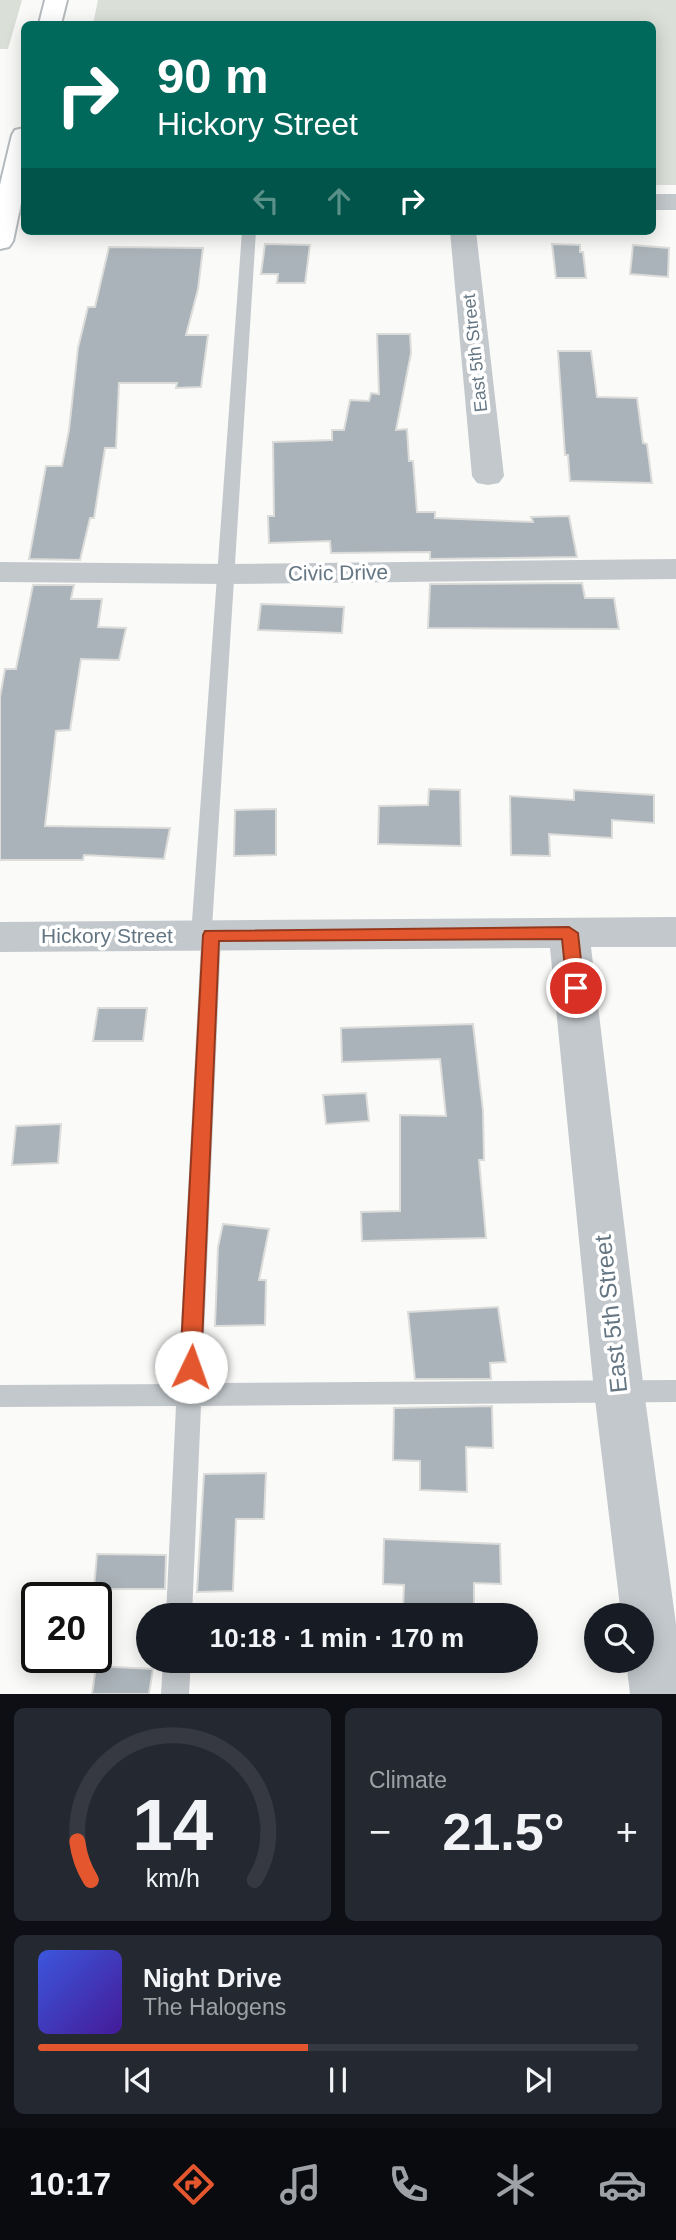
<!DOCTYPE html>
<html lang="en">
<head>
<meta charset="utf-8">
<style>
	:root { --surface:#171b24; --page:#242831; --text:#f1f3f6; --muted:#9ea1a6; --line:#363941; --accent:#e4572e }
	body { margin:0; font-family:Helvetica,sans-serif; background:var(--page); color:var(--text); height:100vh; display:flex; flex-direction:column; font-size:26px; white-space:nowrap }
	* { box-sizing:border-box; margin:0 }
	p { font-size:23px; color:var(--muted) }
	.icon { flex:none; width:38px; height:38px; fill:none; stroke:currentColor; stroke-width:2; stroke-linecap:round; stroke-linejoin:round }
	.map { position:relative; height:1694px; overflow:hidden }
	.details { display:flex; flex-direction:column; gap:14px; padding:14px; background:#0d0f14; flex:1 }
	.details>* { flex:none }
	.guide { position:absolute; left:21px; top:21px; width:635px; height:214px; border-radius:10px; box-shadow:0 4px 18px #0003; background:#00695c; color:#fff; overflow:hidden }
	.controls { position:absolute; left:584px; top:1603px; display:grid; gap:14px }
	.controls a { display:grid; place-items:center; width:70px; height:70px; border-radius:50%; background:var(--surface); box-shadow:0 4px 18px #0003; font-size:35px }
	.speed { position:absolute; left:21px; top:1582px; display:flex; gap:14px; font-size:35px; font-weight:700; text-align:center }
	.speed>* { display:grid; place-content:center; width:91px; height:91px; border-radius:50%; background:var(--surface); box-shadow:0 4px 18px #0003; line-height:1 }
	.speed .limit { border:4px solid #111; border-radius:10px; background:#fff; color:#111 }
	.pin { position:absolute; display:grid; place-items:center; width:60px; height:60px; color:#fff; margin:-30px; border:4px solid #fff; border-radius:50%; box-shadow:0 2px 7px #0007 }
	.me { position:absolute; width:77px; margin:-38px; rotate:3deg; stroke-linejoin:round; filter:drop-shadow(0 0 5px #0008) }
	.turn { display:flex; align-items:center; gap:24px; height:147px; padding:0 21px; font-size:32px }
	.turn .icon { width:91px; height:91px; stroke-width:2.5 }
	.turn b { display:block; font-size:49px; line-height:60px }
	.lanes { display:flex; align-items:center; height:66px; padding:0 21px; background:#0003; justify-content:center; gap:35px; direction:ltr }
	.lanes .off { opacity:.35 }
	.big { font-size:52px; font-weight:700; line-height:1.1 }
	.details .card { flex:1; display:flex; flex-direction:column; justify-content:center; gap:10px; min-width:0; padding:0 24px; border-radius:10px; background:var(--page) }
	.details .dial { align-items:center; gap:0 }
	.dial svg { height:182px; overflow:visible; fill:none; stroke:var(--line); stroke-width:7; stroke-linecap:round; text-anchor:middle }
	.dial text { fill:var(--text); stroke:none }
	.song { display:flex; align-items:center; gap:21px }
	.cover { width:84px; height:84px; border-radius:10px; background:linear-gradient(135deg,hsl(230 70% 55%),hsl(260 70% 35%)) }
	.played { height:7px; border-radius:4px; background:linear-gradient(90deg,var(--accent) 45%,var(--line) 45%) }
	.keys { display:flex; justify-content:space-around; direction:ltr }
	.heat { display:flex; justify-content:space-between; align-items:center; font-size:38px; direction:ltr }
	.details .tiles { flex:1; display:grid; gap:14px; grid-template-columns:1fr 1fr }
	.card:last-child { grid-column:span 2 }
	.trip { position:absolute; left:136px; top:1603px; width:402px; height:70px; border-radius:35px; background:var(--surface); box-shadow:0 4px 18px #0003; font-weight:700; line-height:70px; text-align:center }
	.menu { display:flex; height:112px; justify-content:space-around; align-items:center; background:#090b0e; color:var(--muted) }
	.menu .icon { width:49px; height:49px }
	.menu .selected { color:var(--accent) }
	.menu b { font-size:32px; color:var(--text) }
	.map>svg:first-child { display:block }
	.green { fill:#dadfd7 }
	.building { fill:#aab3b9; stroke:#dcdcda; stroke-width:2 }
	.lines { fill:none; stroke-linecap:round; stroke-linejoin:round }
	.primary-casing { stroke:#b5babe; stroke-width:4 }
	.service { fill:#c3c8cc; fill-rule:evenodd }
	.minor { fill:#c3c8cc; fill-rule:evenodd }
	.tertiary { fill:#c3c8cc; fill-rule:evenodd }
	.primary { fill:#fff; fill-rule:evenodd }
	.route { fill:#e4572e; stroke:#94391e; stroke-width:2 }
	.labels { text-anchor:middle; stroke-width:7; stroke-linejoin:round; paint-order:stroke }
	.far-street-label { font-size:18px; fill:#657683; stroke:#fff }
	.street-label { font-size:21px; fill:#657683; stroke:#fff }
	.near-street-label { font-size:24px; fill:#657683; stroke:#fff }
</style>
</head>
<body>
<div class="map">
<svg width="676" height="1694" viewBox="0 0 676 1694">
	<rect width="100%" height="100%" fill="#fafaf8"/>
	<!-- green -->
	<g class="green">
		<polygon points="0,0 22,0 8,49 0,49"/>
		<polygon points="98,0 676,0 676,185 653,185 653,24 93,24"/>
	</g>
	<!-- building -->
	<g class="building">
		<polygon points="265,244 310,245 305,283 277,283 278,274 261,274"/>
		<polygon points="552,244 580,245 580,252 583,252 586,278 556,278"/>
		<polygon points="633,245 669,248 668,277 630,274"/>
		<polygon points="109,247 203,248 198,289 186,335 208,335 201,387 176,388 177,383 119,383 116,448 105,448 94,518 90,518 80,560 29,559 46,466 62,466 69,430 78,348 88,307 95,307"/>
		<polygon points="377,334 410,334 411,353 396,430 407,429 409,461 413,461 417,512 435,512 435,518 533,522 531,517 569,516 577,557 430,559 430,552 331,553 330,541 269,543 268,516 274,516 273,442 332,440 332,430 344,430 350,400 369,401 371,393 379,394"/>
		<polygon points="558,351 591,351 597,397 637,398 643,443 647,444 652,483 570,481 568,455 565,455"/>
		<polygon points="582,583 585,598 614,598 619,629 428,628 430,584"/>
		<polygon points="33,585 74,585 71,599 102,599 98,627 126,628 119,660 81,659 70,730 56,731 45,826 170,828 164,859 84,855 83,860 0,860 0,697 5,669 16,669"/>
		<polygon points="261,604 344,607 342,633 258,630"/>
		<polygon points="429,789 460,790 461,846 378,844 379,806 428,805"/>
		<polygon points="574,790 654,795 654,823 612,820 612,838 549,834 550,856 511,855 510,796 574,800"/>
		<polygon points="276,809 276,855 234,856 235,810"/>
		<polygon points="98,1008 147,1008 143,1041 93,1041"/>
		<polygon points="473,1024 483,1111 484,1160 479,1160 486,1238 362,1241 361,1212 400,1211 400,1115 446,1116 440,1059 342,1062 341,1028"/>
		<polygon points="366,1093 369,1121 326,1124 323,1095"/>
		<polygon points="61,1124 58,1163 12,1165 16,1126"/>
		<polygon points="223,1224 269,1229 259,1280 266,1280 265,1325 215,1326 218,1247"/>
		<polygon points="498,1307 506,1362 490,1363 491,1379 415,1379 408,1312"/>
		<polygon points="492,1406 493,1448 466,1447 467,1492 420,1490 420,1461 393,1460 394,1408"/>
		<polygon points="266,1473 264,1519 236,1519 233,1591 197,1592 204,1474"/>
		<polygon points="384,1539 500,1544 501,1584 474,1583 474,1615 403,1615 404,1585 383,1584"/>
		<polygon points="97,1554 166,1555 165,1589 94,1589"/>
		<polygon points="96,1666 153,1669 149,1694 92,1694"/>
	</g>
	<g class="lines">
		<!-- primary casing -->
		<g class="primary-casing">
			<g id="primary">
				<polygon points="45,0 67,0 61,24 39,24"/>
				<polygon points="24,128 24,189 13,241 9,247 0,249 0,185 12,135 15,130"/>
			</g>
		</g>
		<!-- service -->
		<g class="service">
			<polygon points="242,231 256,231 212,928 218,930 221,935 202,1383 676,1380 676,1402 201,1406 192,1615 166,1615 176,1406 0,1407 0,1385 178,1384 201,942 194,940 191,935"/>
			<polygon points="163,1661 191,1661 189,1694 161,1694"/>
		</g>
		<!-- minor -->
		<g class="minor">
			<polygon points="450,231 476,231 504,476 499,483 488,485 477,483 472,476"/>
			<polygon points="676,559 676,579 227,584 0,582 0,562 227,564"/>
			<polygon points="676,917 676,947 591,947 644,1391 676,1624 676,1694 630,1694 626,1661 642,1661 642,1615 621,1615 594,1391 550,948 0,952 0,922"/>
		</g>
		<!-- tertiary -->
		<g class="tertiary">
			<rect x="653" y="194" width="23" height="16"/>
			<rect x="0" y="197" width="24" height="16"/>
		</g>
		<!-- primary -->
		<use href="#primary" class="primary"/>
	</g>
	<!-- route -->
	<polygon class="route" points="569,927 578,933 584,988 582,992 570,992 567,988 562,939 219,941 201,1367 198,1374 191,1376 183,1374 180,1367 203,935 205,931"/>
	<g class="labels">
		<!-- far-street labels -->
		<g class="far-street-label">
			<text transform="translate(475 353) rotate(-96)" y="6">East 5th Street</text>
		</g>
		<!-- street labels -->
		<g class="street-label">
			<text transform="translate(338 573) rotate(-1)" y="7">Civic Drive</text>
			<text x="107" y="943">Hickory Street</text>
		</g>
		<!-- near-street labels -->
		<g class="near-street-label">
			<text transform="translate(611 1314) rotate(-96)" y="8">East 5th Street</text>
		</g>
	</g>
</svg>
<div class="controls">
<a><svg class="icon" aria-label="search" viewBox="0 0 24 24"><circle cx="10" cy="10" r="6"/><path d="M15 15l6 6"/></svg></a>
</div>
<div class="speed"><div class="limit">20</div></div>
<div class="pin" style="left:576px;top:988px;background:#d93025"><svg class="icon" aria-label="arrive" viewBox="0 0 24 24"><path d="M6 21V4h12l-3 4 3 4H6"/></svg></div>
<svg class="me" style="left:191px;top:1367px" viewBox="-20 -20 40 40"><circle r="19" fill="#fff"/><path d="M0-13L10 11 0 6-10 11z" fill="#e4572e"/></svg>
<div class="trip">10:18 · 1 min · 170 m</div>
<div class="guide">
<div class="turn"><svg class="icon" aria-label="right" viewBox="0 0 24 24"><path d="M7 20v-9h11M14 6l5 5-5 5"/></svg><div><b>90 m</b>Hickory Street</div></div>
<div class="lanes"><svg class="icon off" aria-label="left" viewBox="0 0 24 24"><path d="M17 20v-9H6M10 6l-5 5 5 5"/></svg><svg class="icon off" aria-label="ahead" viewBox="0 0 24 24"><path d="M12 20V5M6 11l6-6 6 6"/></svg><svg class="icon" aria-label="right" viewBox="0 0 24 24"><path d="M7 20v-9h11M14 6l5 5-5 5"/></svg></div>
</div>
</div>
<section class="details">
<div class="tiles">
<div class="card dial"><svg viewBox="0 0 100 80">
<path d="M14 69A42 42 0 1 1 86 69"/>
<path d="M14 69A42 42 0 0 1 8 52" stroke="#e4572e"/>
<text x="50" y="56" font-size="32" font-weight="700">14</text>
<text x="50" y="72" font-size="11">km/h</text>
</svg></div>
<div class="card"><p>Climate</p>
<div class="heat"><a>−</a><b class="big">21.5°</b><a>+</a></div>
</div>
<div class="card">
<div class="song"><i class="cover"></i><div><b>Night Drive</b><p>The Halogens</p></div></div>
<div class="played"></div>
<div class="keys"><svg class="icon" aria-label="previous" viewBox="0 0 24 24"><path d="M18 5L8 12l10 7zM5 5v14"/></svg><svg class="icon" aria-label="pause" viewBox="0 0 24 24"><path d="M8 5v14M16 5v14"/></svg><svg class="icon" aria-label="next" viewBox="0 0 24 24"><path d="M6 5l10 7-10 7zM19 5v14"/></svg></div>
</div>
</div>
</section>
<nav class="menu">
<b>10:17</b>
<svg class="icon selected" aria-label="directions" viewBox="0 0 24 24"><path d="M12 3l9 9-9 9-9-9zM9 14v-3h6M13 9l2 2-2 2"/></svg>
<svg class="icon" aria-label="music" viewBox="0 0 24 24"><path d="M9 18V5l10-2v13"/><circle cx="6" cy="18" r="3"/><circle cx="16" cy="16" r="3"/></svg>
<svg class="icon" aria-label="phone" viewBox="0 0 24 24"><path d="M5 4h4l2 5-3 2q2 4 5 5l2-3 5 2v4C11 20 4 13 5 4z"/></svg>
<svg class="icon" aria-label="climate" viewBox="0 0 24 24"><path d="M12 3v18M4 7l16 10M4 17L20 7"/></svg>
<svg class="icon" aria-label="car" viewBox="0 0 24 24"><path d="M5 17H2v-5l4-1 3-4h7l3 4 3 1v5h-3M9 17h6M6 11h13"/><circle cx="7" cy="17" r="2"/><circle cx="17" cy="17" r="2"/></svg>
</nav>
</body>
</html>
